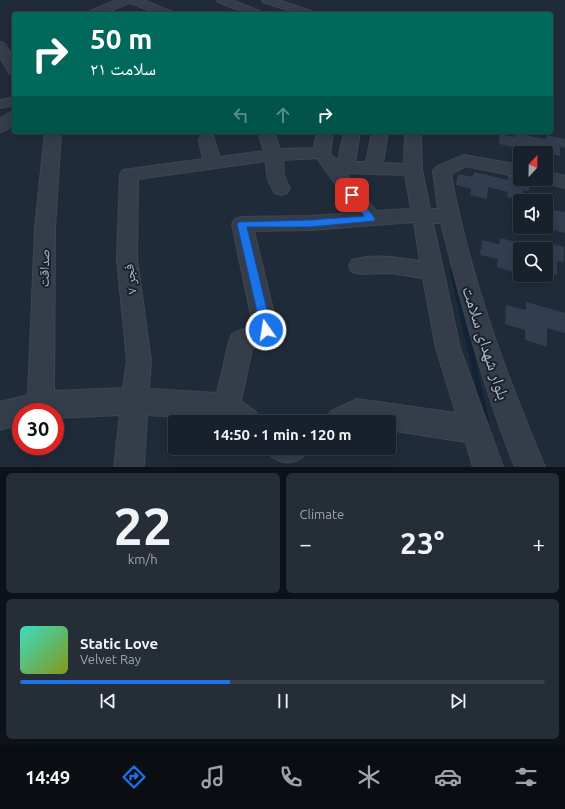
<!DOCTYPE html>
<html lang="en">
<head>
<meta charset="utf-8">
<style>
	:root { --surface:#18202b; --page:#252d37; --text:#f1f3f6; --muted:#9fa3a9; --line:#363e47; --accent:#1a73e8 }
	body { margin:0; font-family:Ubuntu,"Noto Naskh Arabic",sans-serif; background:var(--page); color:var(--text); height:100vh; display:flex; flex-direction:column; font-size:15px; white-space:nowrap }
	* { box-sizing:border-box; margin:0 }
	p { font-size:13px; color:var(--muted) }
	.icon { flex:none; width:22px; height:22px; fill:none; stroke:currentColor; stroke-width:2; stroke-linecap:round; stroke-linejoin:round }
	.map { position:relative; height:467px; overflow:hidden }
	.sheet { display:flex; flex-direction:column; gap:6px; padding:6px; background:#0d1218; flex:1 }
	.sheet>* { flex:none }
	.banner { position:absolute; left:12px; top:12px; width:541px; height:122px; border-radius:4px; box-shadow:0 2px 10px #0003,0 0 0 1px var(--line); background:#00695c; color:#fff; overflow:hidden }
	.needle { width:26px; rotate:22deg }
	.buttons { position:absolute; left:513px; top:146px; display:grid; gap:8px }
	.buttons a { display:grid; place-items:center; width:40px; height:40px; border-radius:4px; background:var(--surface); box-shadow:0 2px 10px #0003,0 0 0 1px var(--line); font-size:20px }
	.speed { position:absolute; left:12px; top:403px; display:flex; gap:8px; font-size:20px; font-weight:700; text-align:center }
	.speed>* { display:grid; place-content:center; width:52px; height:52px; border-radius:50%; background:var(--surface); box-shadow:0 2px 10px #0003,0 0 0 1px var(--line); line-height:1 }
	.speed .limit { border:6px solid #d22; background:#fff; color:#111 }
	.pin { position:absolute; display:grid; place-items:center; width:34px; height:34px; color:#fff; margin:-17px; border-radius:8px; box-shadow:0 2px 6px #0006 }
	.me { position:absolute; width:44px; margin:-22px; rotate:347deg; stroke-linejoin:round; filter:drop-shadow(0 0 3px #0008) }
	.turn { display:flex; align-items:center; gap:14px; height:84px; padding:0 12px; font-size:18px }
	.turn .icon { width:52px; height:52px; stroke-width:2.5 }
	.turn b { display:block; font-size:28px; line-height:34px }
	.lanes { display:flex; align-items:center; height:38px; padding:0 12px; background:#0003; justify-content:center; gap:20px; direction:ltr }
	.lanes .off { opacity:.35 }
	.big { font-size:30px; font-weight:700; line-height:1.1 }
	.sheet .widget { flex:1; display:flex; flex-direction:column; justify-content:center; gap:6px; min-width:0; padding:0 14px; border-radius:6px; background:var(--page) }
	.sheet .dial { align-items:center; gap:0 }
	.dial b { font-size:52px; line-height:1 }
	.song { display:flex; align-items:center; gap:12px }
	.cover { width:48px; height:48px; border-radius:6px; background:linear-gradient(135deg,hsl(170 70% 55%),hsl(70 70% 35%)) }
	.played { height:4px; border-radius:2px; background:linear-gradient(90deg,var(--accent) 40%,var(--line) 40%) }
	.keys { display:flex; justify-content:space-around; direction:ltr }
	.heat { display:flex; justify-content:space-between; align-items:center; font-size:22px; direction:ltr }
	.sheet .tiles { flex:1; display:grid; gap:6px; grid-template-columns:1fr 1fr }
	.widget:last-child { grid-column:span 2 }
	.trip { position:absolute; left:168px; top:415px; width:228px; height:40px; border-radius:4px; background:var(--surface); box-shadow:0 2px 10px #0003,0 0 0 1px var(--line); font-weight:700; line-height:40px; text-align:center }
	.tab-bar { display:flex; height:64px; justify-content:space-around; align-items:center; background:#0a0d11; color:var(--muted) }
	.tab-bar .icon { width:28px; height:28px }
	.tab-bar .current { color:var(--accent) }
	.tab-bar b { font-size:18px; color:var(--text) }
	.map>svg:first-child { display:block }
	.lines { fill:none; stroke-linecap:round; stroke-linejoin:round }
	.stream { fill:#142236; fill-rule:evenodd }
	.building { fill:#323e50 }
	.minor-casing { stroke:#3d4653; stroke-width:2 }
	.minor { fill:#343d49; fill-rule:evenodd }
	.route { fill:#1a73e8; stroke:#114b97 }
	.labels { text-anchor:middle; stroke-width:4; stroke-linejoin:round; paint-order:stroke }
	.street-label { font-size:14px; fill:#aeb7c6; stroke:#19222e }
	.near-street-label { font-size:17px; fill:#aeb7c6; stroke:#19222e }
</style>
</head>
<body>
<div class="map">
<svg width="565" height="467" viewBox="0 0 565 467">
	<rect width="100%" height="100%" fill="#202b39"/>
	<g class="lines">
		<!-- stream -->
		<polygon class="stream" points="451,269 455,269 456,271 489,421 488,423 486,424 484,423 483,421 450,271"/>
	</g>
	<!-- building -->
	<g class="building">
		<polygon points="514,133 546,139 546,135 565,139 565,148 560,147 560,156 547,153 547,149 529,145 528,153 519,153 513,152 513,147 499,144 500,134 514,137"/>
		<polygon points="474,172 508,180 508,175 520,177 520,179 529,179 529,191 523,190 522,200 507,197 508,192 488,187 487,199 470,195 471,189 456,185 458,174 473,177"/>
		<polygon points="553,210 565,212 565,233 554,230"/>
		<polygon points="500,238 539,248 540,241 564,247 564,262 557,261 557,275 546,272 546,249 520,249 520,258 517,258 516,273 497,267 498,259 480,255 482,240 499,244"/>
		<polygon points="526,302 565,313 565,333 547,328 547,347 525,340 525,330 505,324 506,305 526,310"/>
	</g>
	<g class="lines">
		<!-- minor casing -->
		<g class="minor-casing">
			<g id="minor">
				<polygon points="117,0 143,0 173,12 175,14 159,14 130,3 102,14 86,14 88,12"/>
				<polygon points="217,0 232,0 262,12 264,14 248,14 218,2"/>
				<polygon points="262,0 278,0 314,12 316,14 299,14 263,2"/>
				<polygon points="0,42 4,43 14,59 14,74 9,73 0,57"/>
				<polygon points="14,97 14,105 0,108 0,100"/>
				<polygon points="14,111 14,124 6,130 0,132 0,119 9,113"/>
				<path d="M 45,132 L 61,132 L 55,228 L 54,391 L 123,388 L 127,361 L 117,259 L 120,174 L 123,170 L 203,159 L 199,140 L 201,136 L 207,135 L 213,136 L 220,157 L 264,151 L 258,132 L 274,132 L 280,149 L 314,148 L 317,132 L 333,132 L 330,154 L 338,161 L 344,132 L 360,132 L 355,162 L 366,162 L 372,132 L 388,132 L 383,163 L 404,164 L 405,135 L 407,132 L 419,132 L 421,135 L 422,170 L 430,209 L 438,209 L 433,171 L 436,167 L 464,155 L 520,165 L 520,177 L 466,166 L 451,174 C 469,275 505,372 545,467 L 515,467 C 483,388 462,306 441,223 L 433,223 L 460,348 L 503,467 L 473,467 L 466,442 L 389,430 L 389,422 L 326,422 L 330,412 L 357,399 L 456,413 L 436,348 L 423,278 L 390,273 L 360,274 L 352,272 L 349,266 L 352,260 C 374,253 398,258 420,261 L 414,222 L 310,230 L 254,231 L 278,330 L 274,337 L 252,349 L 241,401 L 256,412 L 260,422 L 224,422 L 222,420 L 147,415 L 144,467 L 114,467 L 120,415 L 55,418 L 55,412 L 21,412 L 21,424 L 0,430 L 0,402 L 28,395 L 35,228 ZM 317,158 L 356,213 L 310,216 L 242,217 L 235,219 L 232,224 L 253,325 L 232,334 L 229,342 L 217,393 L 149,389 L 151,361 L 137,259 L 138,179 L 266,161 C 266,174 268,183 275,193 L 281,195 L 287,193 L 290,189 L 284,176 L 283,160 ZM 345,173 L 405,175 L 411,209 L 376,211 Z"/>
				<polygon points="546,171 565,176 565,188 540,181 538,179 546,179"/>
				<path d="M 265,448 L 310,448 C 300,467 275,467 265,448 Z"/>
			</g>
		</g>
		<!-- minor -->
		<use href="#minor" class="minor"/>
	</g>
	<!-- route -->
	<polygon class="route" points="352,192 355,193 374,217 375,219 374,221 310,227 247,227 272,330 270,334 266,335 262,334 237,224 239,222 310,220 364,216 348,195"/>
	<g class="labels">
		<!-- street labels -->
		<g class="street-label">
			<text transform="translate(44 268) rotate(-89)" y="5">صداقت</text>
			<text transform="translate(130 279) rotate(-97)" y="5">فجر ۷</text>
		</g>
		<!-- near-street labels -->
		<g class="near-street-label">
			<text transform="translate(486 343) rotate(72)" y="6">بلوار شهدای سلامت</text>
		</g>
	</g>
</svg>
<div class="buttons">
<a><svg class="needle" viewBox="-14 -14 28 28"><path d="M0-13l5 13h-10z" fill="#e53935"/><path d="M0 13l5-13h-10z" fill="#9fa3a9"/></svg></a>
<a><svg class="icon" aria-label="sound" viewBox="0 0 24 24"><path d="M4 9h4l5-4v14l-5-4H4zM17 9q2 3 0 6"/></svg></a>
<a><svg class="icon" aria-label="search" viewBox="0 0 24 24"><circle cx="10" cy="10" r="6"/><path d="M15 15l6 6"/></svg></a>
</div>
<div class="speed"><div class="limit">30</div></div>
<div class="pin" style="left:352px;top:195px;background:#d93025"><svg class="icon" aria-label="arrive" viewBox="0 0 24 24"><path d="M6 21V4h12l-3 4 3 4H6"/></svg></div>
<svg class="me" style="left:266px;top:330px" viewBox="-20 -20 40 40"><circle r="17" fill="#1a73e8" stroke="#fff" stroke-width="3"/><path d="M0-11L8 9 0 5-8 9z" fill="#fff"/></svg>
<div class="trip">14:50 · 1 min · 120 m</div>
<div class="banner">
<div class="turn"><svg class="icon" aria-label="right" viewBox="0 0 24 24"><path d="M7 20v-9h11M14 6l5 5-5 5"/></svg><div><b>50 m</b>سلامت ۲۱</div></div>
<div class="lanes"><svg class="icon off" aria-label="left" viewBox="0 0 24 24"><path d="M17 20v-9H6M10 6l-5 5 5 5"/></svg><svg class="icon off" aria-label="ahead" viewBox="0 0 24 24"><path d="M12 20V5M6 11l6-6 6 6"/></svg><svg class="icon" aria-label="right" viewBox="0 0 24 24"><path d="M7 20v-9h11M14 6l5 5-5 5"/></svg></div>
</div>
</div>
<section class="sheet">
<div class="tiles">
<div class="widget dial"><b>22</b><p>km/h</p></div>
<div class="widget"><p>Climate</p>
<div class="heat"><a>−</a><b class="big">23°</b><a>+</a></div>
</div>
<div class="widget">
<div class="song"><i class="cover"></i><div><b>Static Love</b><p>Velvet Ray</p></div></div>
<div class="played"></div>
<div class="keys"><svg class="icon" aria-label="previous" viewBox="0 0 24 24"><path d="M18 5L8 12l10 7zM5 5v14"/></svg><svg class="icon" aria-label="pause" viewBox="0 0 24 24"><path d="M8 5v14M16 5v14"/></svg><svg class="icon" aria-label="next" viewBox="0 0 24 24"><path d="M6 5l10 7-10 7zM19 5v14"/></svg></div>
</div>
</div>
</section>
<nav class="tab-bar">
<b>14:49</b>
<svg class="icon current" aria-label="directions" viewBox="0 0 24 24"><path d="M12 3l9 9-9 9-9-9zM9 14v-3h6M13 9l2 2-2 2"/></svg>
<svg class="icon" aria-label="music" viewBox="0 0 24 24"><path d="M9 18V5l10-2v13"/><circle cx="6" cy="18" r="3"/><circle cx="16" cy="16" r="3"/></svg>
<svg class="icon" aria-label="phone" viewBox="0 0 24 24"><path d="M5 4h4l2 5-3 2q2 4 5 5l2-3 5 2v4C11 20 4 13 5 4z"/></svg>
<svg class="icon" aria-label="climate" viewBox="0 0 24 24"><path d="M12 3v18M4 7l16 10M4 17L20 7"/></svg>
<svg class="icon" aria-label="car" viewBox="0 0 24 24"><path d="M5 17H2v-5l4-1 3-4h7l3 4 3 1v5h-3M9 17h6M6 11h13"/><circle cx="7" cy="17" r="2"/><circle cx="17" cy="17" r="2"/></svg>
<svg class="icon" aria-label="filters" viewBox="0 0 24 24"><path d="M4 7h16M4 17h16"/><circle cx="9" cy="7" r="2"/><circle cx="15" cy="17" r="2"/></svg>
</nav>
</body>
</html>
